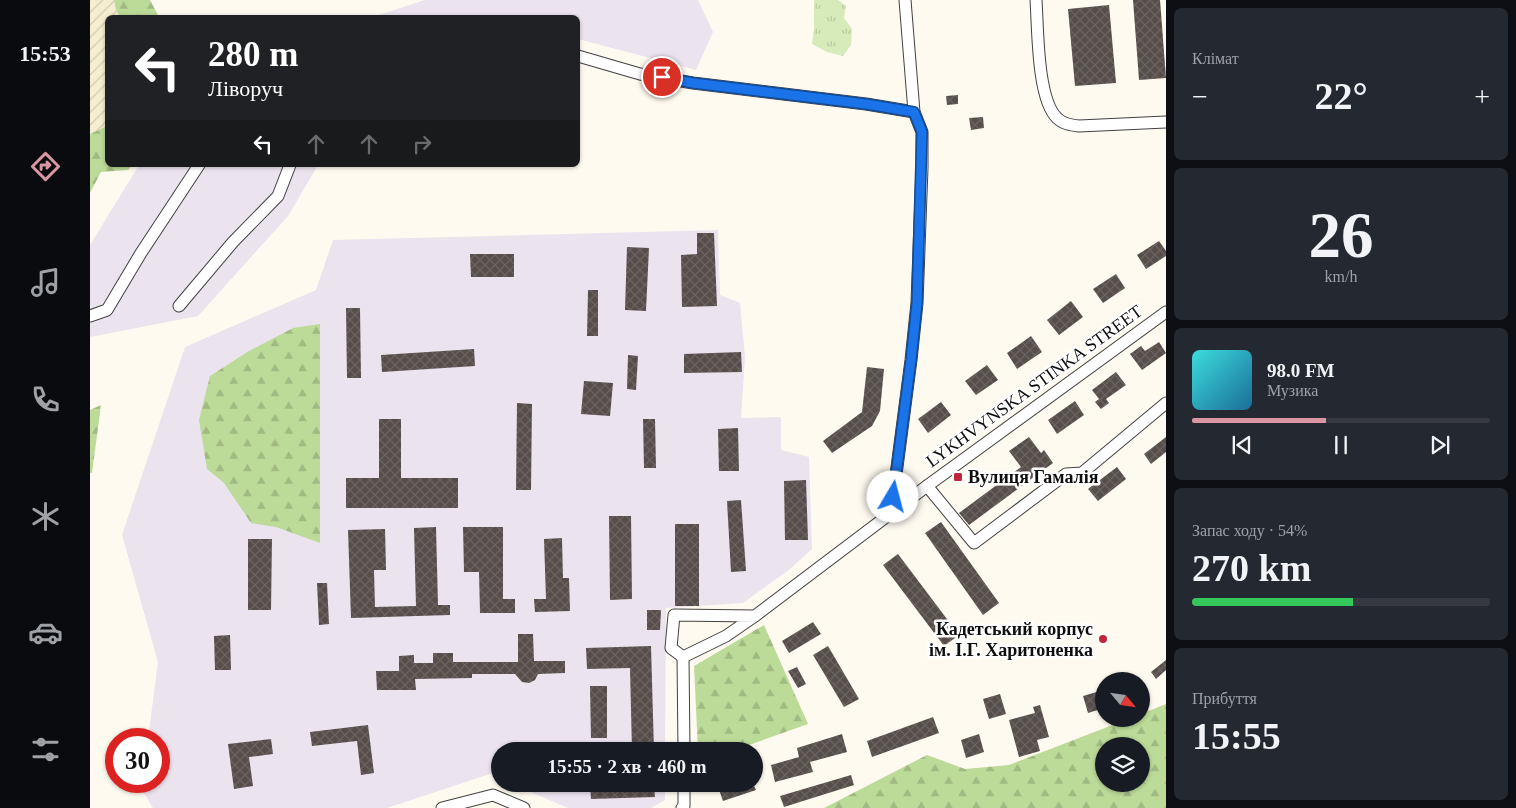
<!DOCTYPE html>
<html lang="uk">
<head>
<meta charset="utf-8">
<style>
	:root { --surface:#171b24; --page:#242831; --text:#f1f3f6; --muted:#9ea1a6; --line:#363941; --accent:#da96a2 }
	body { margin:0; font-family:"Times New Roman",serif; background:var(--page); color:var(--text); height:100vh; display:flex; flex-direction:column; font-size:19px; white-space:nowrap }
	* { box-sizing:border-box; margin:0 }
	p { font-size:16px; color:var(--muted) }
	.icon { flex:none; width:28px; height:28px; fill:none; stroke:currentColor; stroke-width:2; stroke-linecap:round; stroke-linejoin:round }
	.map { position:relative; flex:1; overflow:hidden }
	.panel { display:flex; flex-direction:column; gap:8px; padding:8px; background:#0d0f14; width:350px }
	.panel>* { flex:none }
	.top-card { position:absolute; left:15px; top:15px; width:475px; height:152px; border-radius:8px; box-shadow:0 1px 4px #0004; background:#202124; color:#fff; overflow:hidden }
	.needle { width:32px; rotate:119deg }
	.fabs { position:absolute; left:1005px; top:672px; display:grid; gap:10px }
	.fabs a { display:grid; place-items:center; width:55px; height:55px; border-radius:50%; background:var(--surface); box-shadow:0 1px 4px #0004; font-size:25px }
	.speed { position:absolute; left:15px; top:728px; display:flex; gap:10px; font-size:25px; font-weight:700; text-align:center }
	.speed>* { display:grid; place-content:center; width:65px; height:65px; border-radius:50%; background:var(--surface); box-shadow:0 1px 4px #0004; line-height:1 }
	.speed .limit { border:8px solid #d22; background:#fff; color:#111 }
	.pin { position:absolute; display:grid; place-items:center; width:42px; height:42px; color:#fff; margin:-21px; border:2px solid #fff; border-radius:50%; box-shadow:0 1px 5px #0007 }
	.me { position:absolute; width:55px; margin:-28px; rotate:8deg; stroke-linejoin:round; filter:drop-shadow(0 0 4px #0008) }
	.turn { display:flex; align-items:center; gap:18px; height:105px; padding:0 20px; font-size:22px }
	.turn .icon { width:65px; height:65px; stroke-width:2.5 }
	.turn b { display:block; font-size:35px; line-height:42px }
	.lanes { display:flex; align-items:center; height:48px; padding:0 20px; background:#0003; justify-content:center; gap:25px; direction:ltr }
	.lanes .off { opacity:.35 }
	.big { font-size:38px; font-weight:700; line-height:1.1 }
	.panel .widget { flex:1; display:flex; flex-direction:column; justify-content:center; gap:8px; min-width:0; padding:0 18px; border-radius:8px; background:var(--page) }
	.panel .dial { align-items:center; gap:0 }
	.dial b { font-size:65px; line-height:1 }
	.song { display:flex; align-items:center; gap:15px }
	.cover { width:60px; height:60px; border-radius:8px; background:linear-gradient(135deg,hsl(180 70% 55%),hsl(200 70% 35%)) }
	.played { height:5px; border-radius:2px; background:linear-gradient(90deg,var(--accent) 45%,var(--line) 45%) }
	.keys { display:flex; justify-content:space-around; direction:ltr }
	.heat { display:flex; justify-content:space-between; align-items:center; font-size:28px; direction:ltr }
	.charge { height:8px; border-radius:4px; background:linear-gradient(90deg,#34c759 54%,var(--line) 0) }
	.trip { position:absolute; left:401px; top:742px; width:272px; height:50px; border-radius:25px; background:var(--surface); box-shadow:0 1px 4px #0004; font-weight:700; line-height:50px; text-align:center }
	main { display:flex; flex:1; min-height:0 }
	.tab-bar { display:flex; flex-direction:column; width:90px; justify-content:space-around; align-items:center; background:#090b0e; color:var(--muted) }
	.tab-bar .icon { width:35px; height:35px }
	.tab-bar .active { color:var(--accent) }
	.tab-bar b { font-size:22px; color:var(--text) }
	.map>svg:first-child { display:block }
	.industrial { fill:#ebe3ed }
	.farmland { fill:url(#farmland-furrows) }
	.grass { fill:url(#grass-tufts) }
	.forest { fill:url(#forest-firs); fill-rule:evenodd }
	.building { fill:url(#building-cross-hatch) }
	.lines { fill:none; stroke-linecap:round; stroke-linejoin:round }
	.minor-casing { stroke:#414141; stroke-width:13 }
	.minor { stroke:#fff; stroke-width:11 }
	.route-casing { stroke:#114b97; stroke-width:12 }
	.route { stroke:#1a73e8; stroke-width:9 }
	.poi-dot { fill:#bf253b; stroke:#fff; stroke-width:2 }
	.labels { text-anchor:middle; stroke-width:5; stroke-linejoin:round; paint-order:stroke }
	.street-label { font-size:18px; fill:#0e0e0e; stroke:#fff }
	.poi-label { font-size:18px; font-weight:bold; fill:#0e0e0e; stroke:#fff; text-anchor:start }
</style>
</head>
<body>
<main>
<nav class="tab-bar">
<b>15:53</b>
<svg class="icon active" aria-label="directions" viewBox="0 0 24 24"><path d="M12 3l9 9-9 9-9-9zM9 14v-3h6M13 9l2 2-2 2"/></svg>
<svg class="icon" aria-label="music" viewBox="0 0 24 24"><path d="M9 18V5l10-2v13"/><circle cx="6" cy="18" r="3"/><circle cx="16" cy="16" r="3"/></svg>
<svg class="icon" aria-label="phone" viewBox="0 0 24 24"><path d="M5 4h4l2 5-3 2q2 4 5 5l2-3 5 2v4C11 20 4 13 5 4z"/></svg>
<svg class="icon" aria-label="climate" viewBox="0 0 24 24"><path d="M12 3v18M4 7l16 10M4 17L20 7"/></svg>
<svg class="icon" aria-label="car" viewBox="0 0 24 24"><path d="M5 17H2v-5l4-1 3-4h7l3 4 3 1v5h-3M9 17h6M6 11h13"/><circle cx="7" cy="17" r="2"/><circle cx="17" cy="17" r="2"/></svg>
<svg class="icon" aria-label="filters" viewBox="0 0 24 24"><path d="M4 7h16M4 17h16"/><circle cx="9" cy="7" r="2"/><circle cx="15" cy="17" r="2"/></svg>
</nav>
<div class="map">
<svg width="1076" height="808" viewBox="0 0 1076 808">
	<defs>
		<pattern id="farmland-furrows" width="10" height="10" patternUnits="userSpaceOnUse" patternTransform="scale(1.25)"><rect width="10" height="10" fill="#f5eed0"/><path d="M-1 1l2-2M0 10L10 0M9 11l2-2" fill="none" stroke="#d1cbb1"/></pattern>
		<pattern id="grass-tufts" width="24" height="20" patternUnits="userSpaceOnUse" patternTransform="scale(1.25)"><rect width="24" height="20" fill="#d7eab9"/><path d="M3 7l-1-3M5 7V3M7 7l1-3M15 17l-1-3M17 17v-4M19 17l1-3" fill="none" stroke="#b7c89e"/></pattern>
		<pattern id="forest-firs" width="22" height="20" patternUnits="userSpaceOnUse" patternTransform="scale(1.25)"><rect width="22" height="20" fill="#bcda98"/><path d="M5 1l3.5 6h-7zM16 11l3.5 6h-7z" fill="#a0ba82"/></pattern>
		<pattern id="building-cross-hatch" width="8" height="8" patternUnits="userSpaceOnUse" patternTransform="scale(1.25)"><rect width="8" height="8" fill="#574e4b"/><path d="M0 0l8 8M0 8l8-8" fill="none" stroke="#6a6361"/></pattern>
	</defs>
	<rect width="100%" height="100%" fill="#fffaf0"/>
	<!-- industrial -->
	<g class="industrial">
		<polygon points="335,0 608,0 623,32 606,70 488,39 488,18 282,17"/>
		<polygon points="49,165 228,165 198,216 108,316 0,337 0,245"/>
		<polygon points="628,230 630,295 650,303 655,357 651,418 691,417 691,450 719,457 722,549 700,569 653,603 576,608 575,751 410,751 410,778 400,774 297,808 63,808 52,790 53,781 69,781 69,739 58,739 68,662 32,535 95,347 226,290 243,240"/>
		<polygon points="422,784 575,784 575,800 561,808 478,808"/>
	</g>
	<!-- farmland -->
	<polygon class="farmland" points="0,0 24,0 26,10 30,17 18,18 17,126 0,134"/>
	<!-- grass -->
	<polygon class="grass" points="724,0 748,0 756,6 754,18 762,29 761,45 753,56 737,52 722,44 724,30"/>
	<!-- forest -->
	<g class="forest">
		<polygon points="24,0 60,0 69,17 30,17 26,10"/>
		<polygon points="17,126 18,165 42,165 38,170 11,172 0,193 0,134"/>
		<polygon points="230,324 230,543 186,527 161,523 134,483 117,469 109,420 120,376 159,351 203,328"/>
		<polygon points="11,405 2,473 0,473 0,410"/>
		<polygon points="674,625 718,724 642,751 608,751 604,666"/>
		<path d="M 1076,704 L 1076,808 L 734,808 L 837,755 L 875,769 L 919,765 L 1038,719 L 1051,719 L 1051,714 ZM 1051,746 L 1051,784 L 1014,784 L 1014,746 Z"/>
	</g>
	<!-- building -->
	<g class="building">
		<polygon points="1043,0 1070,0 1076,78 1049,80"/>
		<polygon points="1019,5 1026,83 985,86 978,9"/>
		<polygon points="868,95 868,104 857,105 856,96"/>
		<polygon points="893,117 894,128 881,130 879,118"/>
		<polygon points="607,233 624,233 627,306 592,307 591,255 607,254"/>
		<polygon points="1069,241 1076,251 1076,256 1056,269 1047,255"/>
		<polygon points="537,247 559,248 556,311 535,310"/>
		<polygon points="380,254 424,254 424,277 381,277"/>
		<polygon points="1026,274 1035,288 1013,303 1003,289"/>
		<polygon points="498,290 508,290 508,336 497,336"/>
		<polygon points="981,301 993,317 969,335 957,320"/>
		<polygon points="256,308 270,308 271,378 257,378"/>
		<polygon points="941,336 952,352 927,369 917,353"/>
		<polygon points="1069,342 1076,353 1052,370 1040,354 1051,346 1055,351"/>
		<polygon points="384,349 385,366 292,372 291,355"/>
		<polygon points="651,352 652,372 594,373 594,354"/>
		<polygon points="538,355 548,356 546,390 537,389"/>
		<polygon points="897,365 908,380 886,395 875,381"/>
		<polygon points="777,367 794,369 790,411 782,426 742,453 733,441 772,412"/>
		<polygon points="1026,372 1036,385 1016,399 1019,403 1011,409 1005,402 1009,399 1002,390"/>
		<polygon points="494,381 523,383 520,416 491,414"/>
		<polygon points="985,401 994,415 967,434 958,420"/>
		<polygon points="851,402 861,415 838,433 828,419"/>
		<polygon points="427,403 442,404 441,490 426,490"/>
		<polygon points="289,419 311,419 311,478 368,478 368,508 256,508 256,478 289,478"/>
		<polygon points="553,419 565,419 566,468 554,468"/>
		<polygon points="648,428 649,471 629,471 628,429"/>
		<polygon points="939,437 951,453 954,450 963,463 879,525 869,513 931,467 919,451"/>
		<polygon points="1076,437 1076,452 1061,464 1054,454"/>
		<polygon points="1027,467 1036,479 1008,501 998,489"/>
		<polygon points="716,480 718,540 695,540 694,481"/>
		<polygon points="651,500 656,571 641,572 637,501"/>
		<polygon points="519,516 541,516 542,599 520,600"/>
		<polygon points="851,522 909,603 893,615 835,533"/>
		<rect x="585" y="524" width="24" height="82"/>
		<polygon points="346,527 348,605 360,605 360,615 261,618 258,530 295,529 296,570 284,570 285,607 326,606 324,528"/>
		<polygon points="373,527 413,527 413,599 425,599 425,613 390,613 389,572 374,572"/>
		<polygon points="472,538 473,578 479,578 480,611 445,612 444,599 456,599 454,539"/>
		<polygon points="158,539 182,539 181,610 158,610"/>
		<polygon points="808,554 869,635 854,646 793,565"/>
		<polygon points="227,583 237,583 239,624 229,625"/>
		<polygon points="557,610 571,610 570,630 557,630"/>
		<polygon points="723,622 731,634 699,653 692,641"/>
		<polygon points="428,634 443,634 444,661 475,661 475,673 448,674 445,680 439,683 432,682 425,674 382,674 382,678 325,679 326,690 287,690 286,671 309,671 309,656 324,655 324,663 343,663 343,653 363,653 363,662 428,662"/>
		<polygon points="140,635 141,670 125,670 124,636"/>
		<polygon points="561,646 564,751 542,751 540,668 497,669 496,648"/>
		<polygon points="738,646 769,699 754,707 723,655"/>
		<polygon points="1076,660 1076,670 1066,679 1061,672"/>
		<polygon points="707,667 716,684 708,688 698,671"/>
		<polygon points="500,686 517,686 517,738 501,738"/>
		<polygon points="1010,691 1012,699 1014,699 1014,708 998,713 993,696"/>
		<polygon points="910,694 916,714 899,719 893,699"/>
		<polygon points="950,705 959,737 947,740 950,751 929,757 919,720 945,713 943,707"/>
		<polygon points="843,717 849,733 782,757 777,741"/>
		<polygon points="278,725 284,773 271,775 267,741 222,746 220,732"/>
		<polygon points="752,734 757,752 720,762 723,772 685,782 681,765 709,757 707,748"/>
		<polygon points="889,734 894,752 876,758 871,740"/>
		<polygon points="181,739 183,754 159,757 163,786 144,789 138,744"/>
		<polygon points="761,775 764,785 694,807 690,796"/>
		<polygon points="500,784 564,784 565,797 501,799"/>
		<polygon points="627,784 663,784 666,790 633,801"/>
	</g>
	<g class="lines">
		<!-- minor casing -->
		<g class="minor-casing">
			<g id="minor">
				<path d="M 946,0 C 948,28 947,99 967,118 C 973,124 981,125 989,126 L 1076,122"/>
				<polyline points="488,56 550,74 603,83 776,104 824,112"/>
				<polyline points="89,306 143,242 188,196 200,165"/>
				<polyline points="0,316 17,310 51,253 109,165"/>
				<polyline points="837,486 884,543 976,474 992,473 1076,403"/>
				<polyline points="801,513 821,360 827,303 832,168 832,132 824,112 815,0"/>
				<polyline points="665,616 636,636 593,657 581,648 584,615 665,616 837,486 1076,312"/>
				<polyline points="593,657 594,751"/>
				<polyline points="352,808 403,795 434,808"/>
				<polyline points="592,808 594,806 594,784"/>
			</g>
		</g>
		<!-- minor -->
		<use href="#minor" class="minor"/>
	</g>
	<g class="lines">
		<!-- route casing -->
		<g class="route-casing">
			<polyline id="route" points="572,77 603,83 776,104 824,112 832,132 827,303 821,360 803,497"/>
		</g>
		<!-- route -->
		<use href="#route" class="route"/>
	</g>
	<!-- markers -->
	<g class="poi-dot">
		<rect x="863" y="472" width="10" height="10" rx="2.5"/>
		<circle cx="1013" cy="639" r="5"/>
	</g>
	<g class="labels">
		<!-- street labels -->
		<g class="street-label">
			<text transform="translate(944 386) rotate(-36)" y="6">LYKHVYNSKA STINKA STREET</text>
		</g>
		<!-- poi labels -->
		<g class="poi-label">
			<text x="878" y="483">Вулиця Гамалія</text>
			<text x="1003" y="635" text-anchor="end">Кадетський корпус<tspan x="1003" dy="21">ім. І.Г. Харитоненка</tspan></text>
		</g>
	</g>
</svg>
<div class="fabs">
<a><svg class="needle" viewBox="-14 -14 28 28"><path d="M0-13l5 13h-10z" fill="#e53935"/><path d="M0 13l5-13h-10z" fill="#9ea1a6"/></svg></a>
<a><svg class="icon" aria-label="layers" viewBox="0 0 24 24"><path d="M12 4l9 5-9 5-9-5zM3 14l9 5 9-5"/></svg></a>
</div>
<div class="speed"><div class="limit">30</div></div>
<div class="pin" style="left:572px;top:77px;background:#d93025"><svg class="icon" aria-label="arrive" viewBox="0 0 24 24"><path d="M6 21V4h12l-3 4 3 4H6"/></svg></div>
<svg class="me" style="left:803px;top:497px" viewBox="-20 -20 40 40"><circle r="19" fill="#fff"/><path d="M0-13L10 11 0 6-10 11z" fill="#1a73e8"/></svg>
<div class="trip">15:55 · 2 хв · 460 m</div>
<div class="top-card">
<div class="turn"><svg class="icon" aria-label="left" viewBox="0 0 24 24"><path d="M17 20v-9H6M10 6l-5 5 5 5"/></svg><div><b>280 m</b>Ліворуч</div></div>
<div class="lanes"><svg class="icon" aria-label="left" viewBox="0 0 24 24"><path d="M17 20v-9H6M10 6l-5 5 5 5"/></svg><svg class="icon off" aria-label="ahead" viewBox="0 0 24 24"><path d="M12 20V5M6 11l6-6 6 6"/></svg><svg class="icon off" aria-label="ahead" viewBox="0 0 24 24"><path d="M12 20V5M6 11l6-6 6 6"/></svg><svg class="icon off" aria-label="right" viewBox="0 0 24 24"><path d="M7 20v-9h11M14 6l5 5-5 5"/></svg></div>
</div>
</div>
<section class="panel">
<div class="widget"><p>Клімат</p>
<div class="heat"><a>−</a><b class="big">22°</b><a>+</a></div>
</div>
<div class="widget dial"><b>26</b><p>km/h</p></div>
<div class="widget">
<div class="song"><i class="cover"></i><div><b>98.0 FM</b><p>Музика</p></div></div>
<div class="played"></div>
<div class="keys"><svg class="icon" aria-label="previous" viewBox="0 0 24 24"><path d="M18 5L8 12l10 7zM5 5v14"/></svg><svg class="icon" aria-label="pause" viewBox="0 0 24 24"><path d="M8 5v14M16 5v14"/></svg><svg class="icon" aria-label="next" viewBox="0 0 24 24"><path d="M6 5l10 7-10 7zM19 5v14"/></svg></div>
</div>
<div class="widget"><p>Запас ходу · 54%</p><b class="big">270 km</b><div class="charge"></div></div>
<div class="widget"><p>Прибуття</p><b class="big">15:55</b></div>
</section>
</main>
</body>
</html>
